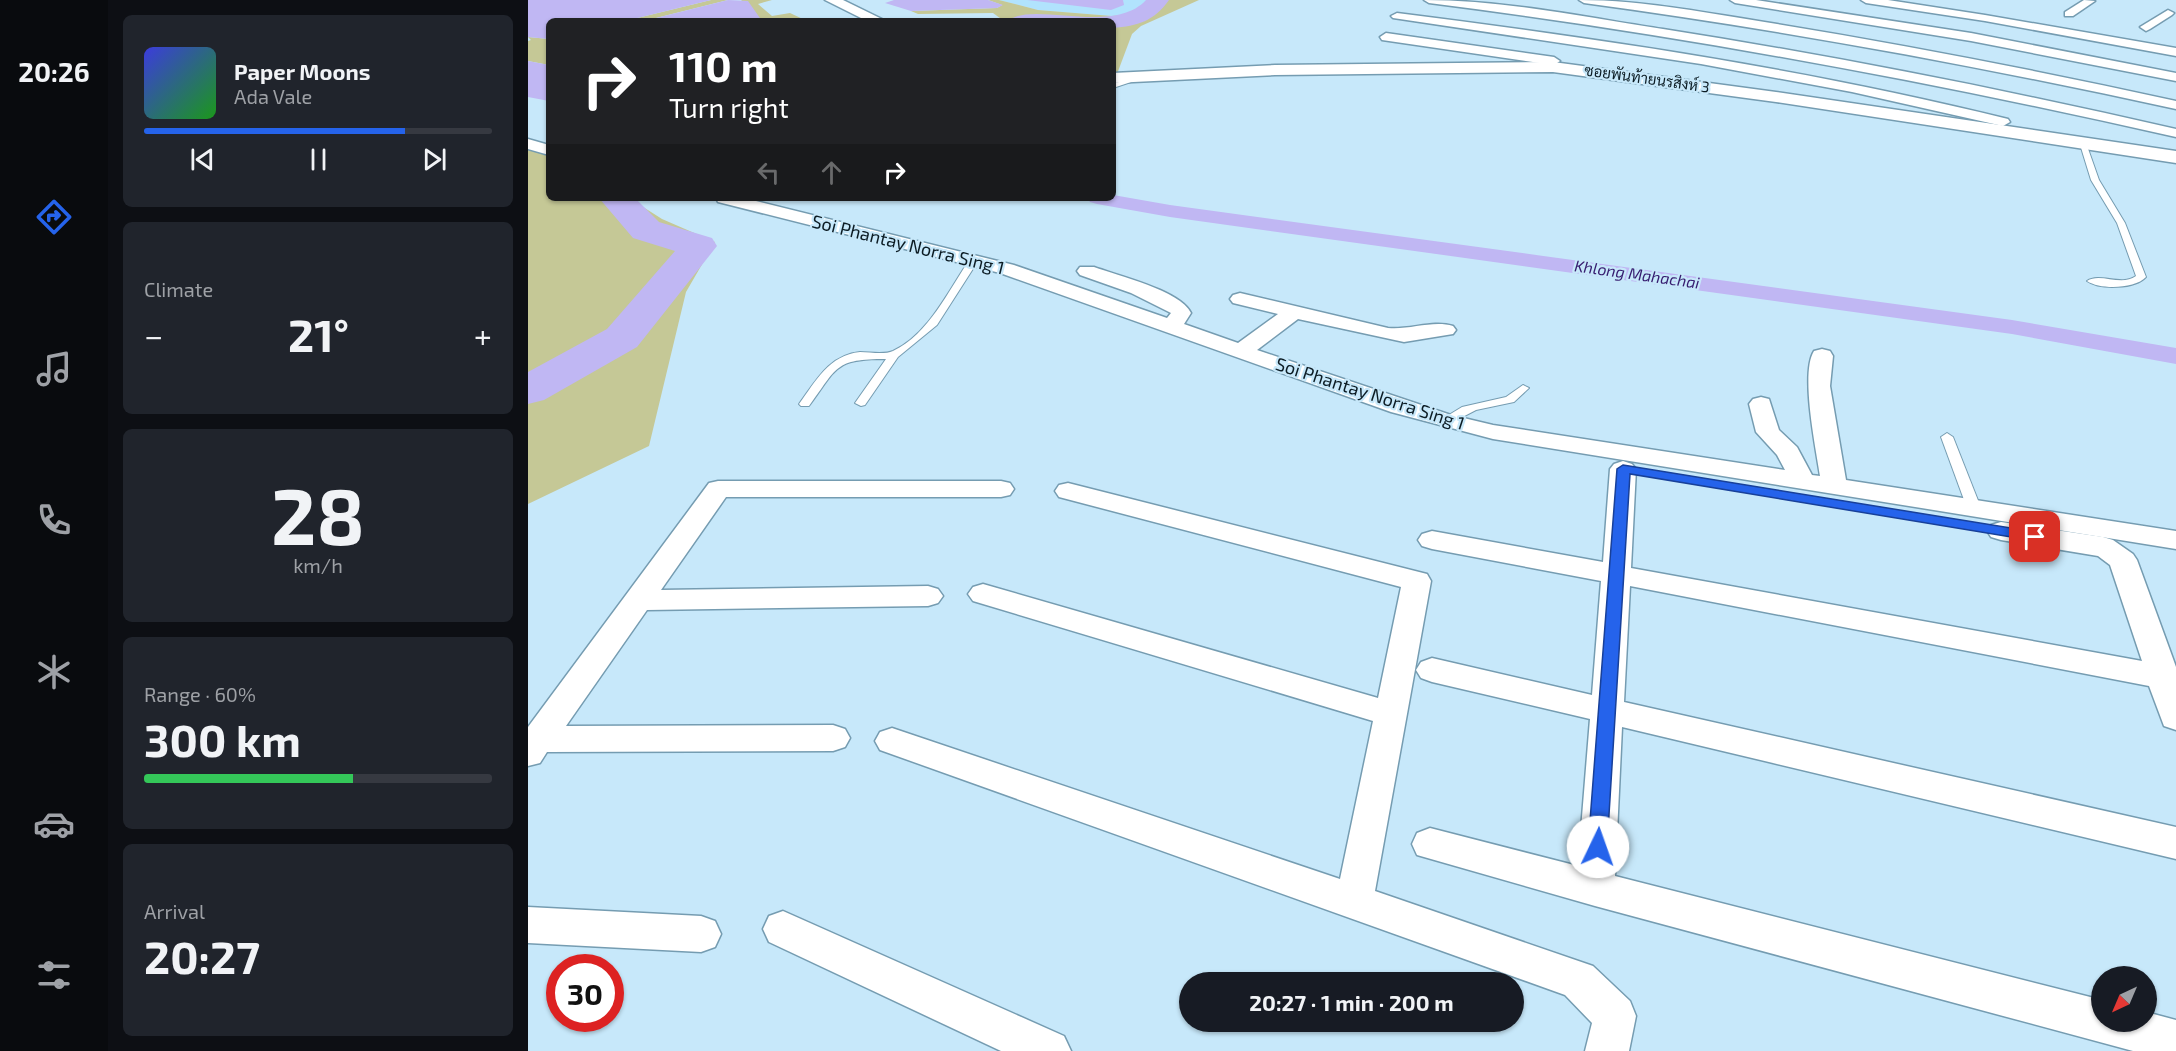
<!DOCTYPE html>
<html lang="en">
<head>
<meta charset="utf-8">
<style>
	:root { --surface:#171b24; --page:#20242c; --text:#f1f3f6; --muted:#9ea1a6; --line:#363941; --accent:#2563eb }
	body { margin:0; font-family:"Exo 2",Sarabun,sans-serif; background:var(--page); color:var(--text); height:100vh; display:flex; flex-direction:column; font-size:22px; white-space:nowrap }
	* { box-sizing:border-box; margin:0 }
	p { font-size:20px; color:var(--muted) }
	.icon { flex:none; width:33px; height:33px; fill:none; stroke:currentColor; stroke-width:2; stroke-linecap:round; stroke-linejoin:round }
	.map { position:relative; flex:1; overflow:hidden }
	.side { display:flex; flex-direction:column; gap:15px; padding:15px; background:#0d0f14; width:420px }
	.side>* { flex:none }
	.guide { position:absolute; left:18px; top:18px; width:570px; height:183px; border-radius:9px; box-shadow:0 2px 4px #0004; background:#202124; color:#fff; overflow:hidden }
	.needle { width:39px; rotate:224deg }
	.buttons { position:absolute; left:1563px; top:966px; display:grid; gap:12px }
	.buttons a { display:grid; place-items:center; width:66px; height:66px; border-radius:50%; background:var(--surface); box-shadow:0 2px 4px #0004; font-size:30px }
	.speed { position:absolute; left:18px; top:954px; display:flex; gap:12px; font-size:30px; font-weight:700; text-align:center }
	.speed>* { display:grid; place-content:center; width:78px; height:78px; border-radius:50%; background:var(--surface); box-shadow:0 2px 4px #0004; line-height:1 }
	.speed .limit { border:9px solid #d22; background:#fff; color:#111 }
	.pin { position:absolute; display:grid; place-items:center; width:51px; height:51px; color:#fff; margin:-26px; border-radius:12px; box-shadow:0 3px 9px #0006 }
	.me { position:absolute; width:66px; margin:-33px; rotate:3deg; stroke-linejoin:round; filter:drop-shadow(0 0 4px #0008) }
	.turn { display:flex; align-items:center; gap:21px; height:126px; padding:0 24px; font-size:27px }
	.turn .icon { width:78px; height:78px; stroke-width:2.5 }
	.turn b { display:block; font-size:42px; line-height:51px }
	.lanes { display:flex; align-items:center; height:57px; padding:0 24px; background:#0003; justify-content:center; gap:30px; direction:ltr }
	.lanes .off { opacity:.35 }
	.big { font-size:45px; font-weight:700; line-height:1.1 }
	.side .card { flex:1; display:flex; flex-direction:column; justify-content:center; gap:9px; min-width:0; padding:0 21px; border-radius:9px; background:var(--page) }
	.side .dial { align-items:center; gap:0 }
	.dial b { font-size:78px; line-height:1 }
	.song { display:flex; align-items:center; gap:18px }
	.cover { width:72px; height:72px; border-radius:9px; background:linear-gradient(135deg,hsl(240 70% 55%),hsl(120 70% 35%)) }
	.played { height:6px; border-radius:3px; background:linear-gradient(90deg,var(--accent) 75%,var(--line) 75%) }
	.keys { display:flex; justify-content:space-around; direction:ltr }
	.heat { display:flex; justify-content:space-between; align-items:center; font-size:33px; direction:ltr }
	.charge { height:9px; border-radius:4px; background:linear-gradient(90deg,#34c759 60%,var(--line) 0) }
	.trip { position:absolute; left:651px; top:972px; width:345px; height:60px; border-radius:30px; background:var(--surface); box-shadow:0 2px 4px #0004; font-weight:700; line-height:60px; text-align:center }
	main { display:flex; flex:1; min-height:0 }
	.menu { display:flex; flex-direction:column; width:108px; justify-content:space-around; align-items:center; background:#090b0e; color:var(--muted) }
	.menu .icon { width:42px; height:42px }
	.menu .selected { color:var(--accent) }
	.menu b { font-size:27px; color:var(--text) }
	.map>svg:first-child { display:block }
	.built { fill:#b1e3fd }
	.green { fill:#c5c896 }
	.water { fill:#c0b7f3 }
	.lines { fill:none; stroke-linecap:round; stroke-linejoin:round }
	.canal { fill:#c0b7f3; fill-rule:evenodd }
	.river { fill:#c0b7f3; fill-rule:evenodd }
	.lane-casing { stroke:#759cb1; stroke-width:2 }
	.street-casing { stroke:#759cb1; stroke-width:3 }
	.secondary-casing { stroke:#759cb1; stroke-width:3 }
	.lane { fill:#fff; fill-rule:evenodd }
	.street { fill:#fff; fill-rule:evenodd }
	.secondary { fill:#fff; fill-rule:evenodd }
	.route { fill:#2563eb; stroke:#184099; stroke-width:1.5 }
	.labels { text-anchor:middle; stroke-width:4.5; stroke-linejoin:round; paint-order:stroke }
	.far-street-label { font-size:15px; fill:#0c1c24; stroke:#c7e8fa }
	.far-water-label { font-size:16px; font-style:italic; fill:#371d70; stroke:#c7e8fa }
	.street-label { font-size:18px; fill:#0c1c24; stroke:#c7e8fa }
</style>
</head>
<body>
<main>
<nav class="menu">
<b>20:26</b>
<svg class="icon selected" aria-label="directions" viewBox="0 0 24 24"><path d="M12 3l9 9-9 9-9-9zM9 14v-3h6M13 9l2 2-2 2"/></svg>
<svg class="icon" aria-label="music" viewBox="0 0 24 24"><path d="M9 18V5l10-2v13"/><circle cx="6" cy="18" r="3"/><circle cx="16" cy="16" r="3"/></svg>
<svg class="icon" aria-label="phone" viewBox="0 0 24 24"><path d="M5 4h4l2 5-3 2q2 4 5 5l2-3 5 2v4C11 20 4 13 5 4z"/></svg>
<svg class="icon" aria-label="climate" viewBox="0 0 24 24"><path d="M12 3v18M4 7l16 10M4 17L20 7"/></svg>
<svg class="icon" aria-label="car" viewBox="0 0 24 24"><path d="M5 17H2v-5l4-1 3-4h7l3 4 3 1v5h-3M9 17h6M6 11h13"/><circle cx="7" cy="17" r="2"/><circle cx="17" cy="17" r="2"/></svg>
<svg class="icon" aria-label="filters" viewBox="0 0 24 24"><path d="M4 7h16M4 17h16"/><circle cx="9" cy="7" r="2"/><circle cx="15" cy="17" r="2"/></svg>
</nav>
<section class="side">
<div class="card">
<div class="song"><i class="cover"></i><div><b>Paper Moons</b><p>Ada Vale</p></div></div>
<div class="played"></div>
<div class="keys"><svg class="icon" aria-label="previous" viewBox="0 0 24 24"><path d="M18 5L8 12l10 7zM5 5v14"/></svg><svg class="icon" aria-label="pause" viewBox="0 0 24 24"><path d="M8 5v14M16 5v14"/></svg><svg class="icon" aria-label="next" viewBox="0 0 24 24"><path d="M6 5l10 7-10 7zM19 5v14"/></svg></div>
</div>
<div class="card"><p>Climate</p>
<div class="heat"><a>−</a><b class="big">21°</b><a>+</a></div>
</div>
<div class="card dial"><b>28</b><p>km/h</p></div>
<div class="card"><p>Range · 60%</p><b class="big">300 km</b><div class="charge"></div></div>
<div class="card"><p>Arrival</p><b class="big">20:27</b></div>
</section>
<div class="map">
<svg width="1648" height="1051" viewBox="0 0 1648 1051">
	<rect width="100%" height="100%" fill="#c7e8fa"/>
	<!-- built -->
	<polygon class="built" points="471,0 619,0 614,9 595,15 584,16 510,10"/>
	<!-- green -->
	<g class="green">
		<polygon points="183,0 200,0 116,21 97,21"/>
		<polygon points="213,0 244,0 230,4 244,16 262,13 279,21 234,21"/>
		<polygon points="460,0 471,0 510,10 584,16 595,15 614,9 619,0 671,0 613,26 604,34 589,74 585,74 585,21 476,21 465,13 390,14 383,11 469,8 474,5"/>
		<polygon points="0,37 21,39 21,65 0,61 0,41 3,40"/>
		<polygon points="0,147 21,153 21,198 101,198 134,219 187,242 158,292 121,446 0,504"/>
	</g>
	<!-- water -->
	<g class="water">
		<polygon points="0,0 183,0 97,21 21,21 21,39 0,37"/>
		<polygon points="200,0 220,1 234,21 116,21"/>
		<polygon points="366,0 460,0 475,5 469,8 383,11 357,3"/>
		<polygon points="499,0 595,0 596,5 583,10"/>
		<polygon points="0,61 21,65 21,101 0,97"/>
	</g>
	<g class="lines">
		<!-- canal -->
		<polygon class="canal" points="585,195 642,205 1484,320 1648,348 1648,364 1484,334 642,217 569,204 562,202 559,198 585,198"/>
		<!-- river -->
		<g class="river">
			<path d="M 618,0 L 641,0 C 626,21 610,26 585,28 L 585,21 L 480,21 C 504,0 585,36 618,0 Z"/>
			<polygon points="71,198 107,198 131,222 184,238 189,246 109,347 16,400 0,404 0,372 79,329 147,251 105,238"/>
		</g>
		<!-- lane casing -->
		<g class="lane-casing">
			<g id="lane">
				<polygon points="610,76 612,79 585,88 585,84"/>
				<path d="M 1551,141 L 1558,143 L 1571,180 L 1597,223 L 1618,277 C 1607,289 1572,290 1559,281 C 1572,272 1593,287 1608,276 L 1589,223 L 1563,180 Z"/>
				<path d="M 442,259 L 450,261 L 409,325 L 370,357 L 337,405 L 333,406 L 327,403 L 358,359 C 306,359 310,367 281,406 L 273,406 L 271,404 C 288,381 301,355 332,352 C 342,352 356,355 365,351 C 401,334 420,291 442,259 Z"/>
				<polygon points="995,385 1001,388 986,402 948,410 921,424 913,424 911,421 934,407 978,397"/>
				<polygon points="1419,433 1425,437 1453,508 1451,511 1441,511 1439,508 1413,437"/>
			</g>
		</g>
		<!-- street casing -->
		<g class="street-casing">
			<g id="street">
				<path d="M 896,0 C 975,0 1056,17 1135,29 C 1307,56 1478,90 1648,129 L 1648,137 C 1401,81 1153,35 901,3 Z"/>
				<path d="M 1051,0 C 1117,0 1184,14 1249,24 C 1383,46 1516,72 1648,101 L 1648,109 C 1452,66 1255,30 1056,3 Z"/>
				<polygon points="1202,0 1228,0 1443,33 1648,73 1648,81 1443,41 1207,3"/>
				<polygon points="1333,0 1360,0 1457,15 1648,48 1648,56 1457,21 1338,3"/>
				<polygon points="1556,0 1567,1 1545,16 1537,16 1537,12"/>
				<polygon points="1640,10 1646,13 1644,15 1622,29 1618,31 1612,27"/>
				<path d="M 869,13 C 1074,39 1279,69 1480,119 L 1482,122 L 1475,126 L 1324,92 L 1173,64 L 865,18 L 863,16 Z"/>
				<polygon points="858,33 1026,57 1032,61 1026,65 854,40 852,37"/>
				<polygon points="0,139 21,145 21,155 0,149"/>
				<path d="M 188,198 L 216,198 L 486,265 L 639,318 L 643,313 L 603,293 L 552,275 L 549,271 L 552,267 L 566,267 C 590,276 652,290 663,313 L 656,324 L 710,343 L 750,314 L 705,303 L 702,299 L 705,295 L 712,293 L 860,328 C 882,330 905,320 925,326 L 928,330 L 925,334 L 876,342 L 770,319 L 729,350 L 923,415 L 965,425 L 1257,470 L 1249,455 L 1228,432 L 1221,404 L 1225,399 L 1233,397 L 1241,399 L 1251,430 L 1269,447 L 1284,475 L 1292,476 C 1288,449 1272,373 1286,351 L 1294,349 L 1302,351 L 1305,356 L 1302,386 L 1318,480 L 1648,531 L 1648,549 L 965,439 L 863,412 L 472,273 L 190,202 Z"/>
				<polygon points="1095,461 1104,464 1108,469 1103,568 1614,661 1582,565 1570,556 1473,540 1463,537 1459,531 1463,525 1473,522 1575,537 1585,540 1605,554 1609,560 1648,667 1648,730 1636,726 1621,686 1102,586 1096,702 1648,827 1648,859 1094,727 1087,876 1574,1000 1574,1022 1618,1022 1618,1012 1648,1020 1648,1051 1605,1051 1067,906 889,855 884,844 889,833 902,828 1050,866 1062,719 904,682 893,678 888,670 893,662 904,658 1064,695 1073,581 904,549 894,546 890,540 894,534 904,531 1075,562 1082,469 1086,464"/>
				<polygon points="190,481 473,481 482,483 486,489 482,495 473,497 198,497 133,590 400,586 410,589 415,596 410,603 400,606 119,610 38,726 305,725 317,729 322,738 317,747 305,751 19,752 12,763 0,766 0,727 181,483"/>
				<polygon points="540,483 899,574 903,581 847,891 1065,966 1102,1001 1108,1016 1101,1051 1057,1051 1064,1023 1037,995 352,750 347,741 352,732 364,728 812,879 845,721 445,601 440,594 445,587 455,584 850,698 873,587 531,497 527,491 531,485"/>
				<polygon points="0,907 173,916 187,921 193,934 187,947 173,952 0,943"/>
				<polygon points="255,911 536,1036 543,1051 473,1051 241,942 235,929 241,916"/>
			</g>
		</g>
		<!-- secondary casing -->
		<g class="secondary-casing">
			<g id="secondary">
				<polygon points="297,0 315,0 358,21 339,21"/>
				<polygon points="1025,62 1248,92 1648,151 1648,163 1248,102 1025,72 747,75 585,83 585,73 747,65"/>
			</g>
		</g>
		<!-- lane -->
		<use href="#lane" class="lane"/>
		<!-- street -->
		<use href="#street" class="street"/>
		<!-- secondary -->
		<use href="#secondary" class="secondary"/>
	</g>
	<!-- route -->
	<polygon class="route" points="1095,465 1507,532 1514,537 1507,541 1102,474 1079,847 1076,853 1070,855 1063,853 1060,847 1089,469"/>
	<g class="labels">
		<!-- far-street labels -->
		<g class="far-street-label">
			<text transform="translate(1119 79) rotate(8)" y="5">ซอยพันท้ายนรสิงห์ 3</text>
		</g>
		<!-- far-water labels -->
		<g class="far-water-label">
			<text transform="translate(1109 274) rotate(8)" y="6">Khlong Mahachai</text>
		</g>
		<!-- street labels -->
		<g class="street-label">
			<text transform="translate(380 245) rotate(14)" y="6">Soi Phantay Norra Sing 1</text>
			<text transform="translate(842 394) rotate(18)" y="6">Soi Phantay Norra Sing 1</text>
		</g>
	</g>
</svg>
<div class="buttons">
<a><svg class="needle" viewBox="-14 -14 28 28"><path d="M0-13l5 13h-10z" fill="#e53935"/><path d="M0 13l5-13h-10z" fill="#9ea1a6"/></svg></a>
</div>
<div class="speed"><div class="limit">30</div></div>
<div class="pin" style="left:1507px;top:537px;background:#d93025"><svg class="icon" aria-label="arrive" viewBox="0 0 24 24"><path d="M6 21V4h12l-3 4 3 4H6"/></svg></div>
<svg class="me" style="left:1070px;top:847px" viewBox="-20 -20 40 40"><circle r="19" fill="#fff"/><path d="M0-13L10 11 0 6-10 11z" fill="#2563eb"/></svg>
<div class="trip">20:27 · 1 min · 200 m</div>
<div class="guide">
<div class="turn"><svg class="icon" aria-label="right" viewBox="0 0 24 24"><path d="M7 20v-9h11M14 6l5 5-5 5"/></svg><div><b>110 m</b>Turn right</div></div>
<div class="lanes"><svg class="icon off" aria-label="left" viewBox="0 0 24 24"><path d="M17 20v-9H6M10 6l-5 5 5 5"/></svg><svg class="icon off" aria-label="ahead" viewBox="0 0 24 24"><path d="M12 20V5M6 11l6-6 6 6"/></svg><svg class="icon" aria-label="right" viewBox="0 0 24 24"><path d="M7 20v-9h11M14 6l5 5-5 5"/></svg></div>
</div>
</div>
</main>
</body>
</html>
